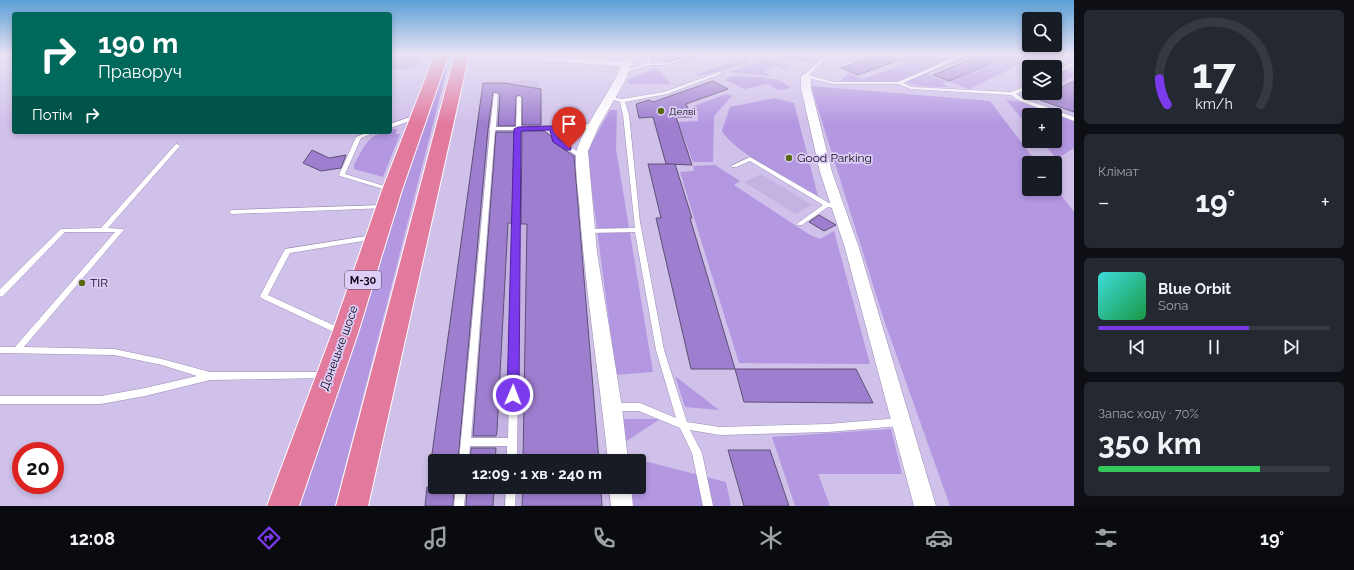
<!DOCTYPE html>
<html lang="uk">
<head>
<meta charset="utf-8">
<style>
	:root { --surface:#171b24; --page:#242831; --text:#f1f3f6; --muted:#9ea1a6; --line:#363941; --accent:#7c3aed }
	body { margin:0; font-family:Raleway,sans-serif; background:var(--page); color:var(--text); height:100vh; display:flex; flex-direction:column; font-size:15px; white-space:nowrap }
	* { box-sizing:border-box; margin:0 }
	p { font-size:13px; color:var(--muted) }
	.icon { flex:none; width:22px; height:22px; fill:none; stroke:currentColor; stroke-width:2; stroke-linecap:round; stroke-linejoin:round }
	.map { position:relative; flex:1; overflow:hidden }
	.side { display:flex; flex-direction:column; gap:10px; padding:10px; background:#0d0f14; width:280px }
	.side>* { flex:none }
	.guide { position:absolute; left:12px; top:12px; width:380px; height:122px; border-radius:4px; box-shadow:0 2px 6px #0003; background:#00695c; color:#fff; overflow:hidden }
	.buttons { position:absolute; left:1022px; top:12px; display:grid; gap:8px }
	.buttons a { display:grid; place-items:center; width:40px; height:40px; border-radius:4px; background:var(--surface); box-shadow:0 2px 6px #0003; font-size:20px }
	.speed { position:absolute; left:12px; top:442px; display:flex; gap:8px; font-size:20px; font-weight:700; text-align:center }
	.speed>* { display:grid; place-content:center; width:52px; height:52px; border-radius:50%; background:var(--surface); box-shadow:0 2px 6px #0003; line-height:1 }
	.speed .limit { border:6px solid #d22; background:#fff; color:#111 }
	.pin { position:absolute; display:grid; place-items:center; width:34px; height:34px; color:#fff; margin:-41px -17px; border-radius:50% 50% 50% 0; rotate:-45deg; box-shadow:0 0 4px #0007 }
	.pin .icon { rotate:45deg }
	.me { position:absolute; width:44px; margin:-22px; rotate:1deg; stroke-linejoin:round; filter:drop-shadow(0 0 3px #0008) }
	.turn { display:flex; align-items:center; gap:14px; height:84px; padding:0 20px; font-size:18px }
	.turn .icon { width:52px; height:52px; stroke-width:2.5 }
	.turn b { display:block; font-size:28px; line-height:34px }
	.then { display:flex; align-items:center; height:38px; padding:0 20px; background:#0003; gap:8px; font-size:15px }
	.big { font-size:30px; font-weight:700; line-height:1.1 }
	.side .card { flex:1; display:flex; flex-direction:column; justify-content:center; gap:6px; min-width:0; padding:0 14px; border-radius:6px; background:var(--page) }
	.side .dial { align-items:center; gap:0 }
	.dial svg { height:104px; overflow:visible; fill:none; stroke:var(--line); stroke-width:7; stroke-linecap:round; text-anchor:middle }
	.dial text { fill:var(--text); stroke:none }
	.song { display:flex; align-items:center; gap:12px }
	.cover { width:48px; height:48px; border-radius:6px; background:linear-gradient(135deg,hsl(180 70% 55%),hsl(140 70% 35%)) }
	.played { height:4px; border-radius:2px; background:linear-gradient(90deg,var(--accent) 65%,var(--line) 65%) }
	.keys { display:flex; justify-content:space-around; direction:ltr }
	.heat { display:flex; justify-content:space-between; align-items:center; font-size:22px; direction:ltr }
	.charge { height:6px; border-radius:3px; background:linear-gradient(90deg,#34c759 70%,var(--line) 0) }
	.trip { position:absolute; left:428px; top:454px; width:218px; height:40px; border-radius:4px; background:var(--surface); box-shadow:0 2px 6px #0003; font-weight:700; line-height:40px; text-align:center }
	.tab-bar { display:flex; height:64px; justify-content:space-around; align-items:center; background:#090b0e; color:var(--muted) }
	.tab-bar .icon { width:28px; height:28px }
	.tab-bar .current { color:var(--accent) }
	.tab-bar b { font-size:18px; color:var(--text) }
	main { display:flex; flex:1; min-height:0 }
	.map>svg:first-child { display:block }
	.built { fill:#c4b3e2 }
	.green { fill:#b397e1 }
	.building { fill:#9e7ecf; stroke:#5e5074 }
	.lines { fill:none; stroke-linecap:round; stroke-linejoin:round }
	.service-casing { stroke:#9c8eb5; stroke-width:1 }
	.minor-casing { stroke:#9c8eb5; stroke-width:1 }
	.trunk-casing { stroke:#fff; stroke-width:2 }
	.service { fill:#fff; fill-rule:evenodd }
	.minor { fill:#fff; fill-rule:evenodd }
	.trunk { fill:#e27a9e; fill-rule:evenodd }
	.route { fill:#7c3aed; stroke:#51269a }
	.poi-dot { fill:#576915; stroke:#ddcef7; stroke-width:1.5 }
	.labels { text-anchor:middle; stroke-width:3.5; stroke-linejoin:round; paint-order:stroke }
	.far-poi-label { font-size:10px; fill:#0f0a17; stroke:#ddcef7; text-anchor:start }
	.shield { fill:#ddcef7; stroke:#4d455a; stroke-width:1 }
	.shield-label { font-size:11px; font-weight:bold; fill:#0f0a17 }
	.poi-label { font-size:12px; fill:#0f0a17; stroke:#ddcef7; text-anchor:start }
	.street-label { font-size:12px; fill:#0f0a17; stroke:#ddcef7 }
</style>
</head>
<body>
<main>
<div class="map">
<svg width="1074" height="506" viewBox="0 0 1074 506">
	<rect width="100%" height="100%" fill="#d0c1ea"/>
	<!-- built -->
	<g class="built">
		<polygon points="537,80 541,89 541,126 545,461 435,461 435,487 546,487 546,506 425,506 483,83"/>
		<polygon points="761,174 812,205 795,214 744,182"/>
	</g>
	<!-- green -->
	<g class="green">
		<path d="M 390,54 L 426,54 C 419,70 406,70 390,68 Z"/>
		<polygon points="663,54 704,54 671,65 659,59"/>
		<polygon points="784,54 817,54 814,63 783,58"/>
		<polygon points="908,54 948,55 953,54 978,54 927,74 947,82 942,83 948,87 920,86 902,81 841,81 848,73 863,79 905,64 896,59"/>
		<polygon points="1012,54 1041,54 969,89 949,81"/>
		<polygon points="755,57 768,59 789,67 784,69 774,65 764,72 771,76 728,72 753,64"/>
		<polygon points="743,58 750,62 700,76 697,75"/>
		<polygon points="656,68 671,84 629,84 627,80"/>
		<polygon points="443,69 447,69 335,506 293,506"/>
		<polygon points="1065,70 1074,73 1074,76 1055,86 1055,75"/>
		<polygon points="731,76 758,77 779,80 791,88 778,90 768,84 745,89 725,80"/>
		<polygon points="811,86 990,101 1037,163 1029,163 1029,189 1055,189 1055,187 1074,212 1074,506 950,506 884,320"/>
		<polygon points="726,94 732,96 714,116 713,162 693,162 678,122 698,121 698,112 694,106"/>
		<path d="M 774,98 L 794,103 L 818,196 C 793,181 736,154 722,131 L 730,107 Z"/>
		<polygon points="1006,100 1021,102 1074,121 1074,148 1057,159 1041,141 1055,141 1055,115 1029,115 1029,127"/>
		<polygon points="610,110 617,110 616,149 653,372 616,375 587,152"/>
		<path d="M 392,129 L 397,129 L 396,134 L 400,134 L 383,177 L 354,169 L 354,165 C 363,149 368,132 390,132 L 390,130 Z"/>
		<polygon points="715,165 740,181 734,185 810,235 820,239 834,231 870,364 739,363 680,172 694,171 693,166"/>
		<polygon points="675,376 719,410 685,407"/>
		<polygon points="623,419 660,419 625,442"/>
		<polygon points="891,429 902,474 818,474 830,506 795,506 772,437"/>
		<polygon points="625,456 726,482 731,506 631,506 629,487 639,487 639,461 626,461"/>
	</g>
	<!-- building -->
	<g class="building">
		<polygon points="882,54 899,60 858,75 841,68"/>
		<polygon points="983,54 1012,54 949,81 933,75"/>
		<polygon points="713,81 728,89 686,104 692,117 676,117 692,165 666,164 653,117 639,118 636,104 649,100 653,102"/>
		<polygon points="1074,81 1074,112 1040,100 1052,94 1051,93 1055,93 1055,90"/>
		<polygon points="483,83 504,83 541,89 541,125 522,125 522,97 518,95 516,97 515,126 498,126 500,94 493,92 488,129 458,461 431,461"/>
		<polygon points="522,131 544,131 551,136 553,142 574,156 599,461 523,461 527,224 521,224"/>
		<polygon points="496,132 514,132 512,223 508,223 497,431 496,436 473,436"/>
		<polygon points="312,150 329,158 346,155 341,168 321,171 303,163"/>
		<polygon points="648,164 675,164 692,218 690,218 735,369 691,369 656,218 661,218"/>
		<polygon points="819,215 836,225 824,231 809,222"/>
		<polygon points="735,369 856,369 873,403 744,402"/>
		<polygon points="471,448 496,448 495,461 470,461"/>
		<polygon points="728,450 770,450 789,506 744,506"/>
		<polygon points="427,487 454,487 453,506 425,506"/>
		<polygon points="467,487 494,487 493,506 466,506"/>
		<polygon points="523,487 601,487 602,506 522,506"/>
	</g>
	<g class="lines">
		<!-- service casing -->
		<g class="service-casing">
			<g id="service">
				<polygon points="648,54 652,54 651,63 668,63 694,54 699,54 668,65 649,65 624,72 622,71 647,63"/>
				<polygon points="826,54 830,54 809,75 833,82 898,82 962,54 967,54 967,55 903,83 912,87 1011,92 1029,85 1029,88 1016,94 1024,99 1074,117 1074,121 1020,101 1011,95 911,89 898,84 833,84 804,77 804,75"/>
				<polygon points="1074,62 1074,65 1055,74 1055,71"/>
				<polygon points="719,72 723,73 667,94 625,102 629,115 640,222 664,350 687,422 720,427 828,424 900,418 903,419 905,422 903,425 900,426 828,432 720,435 690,430 702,453 713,506 703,506 692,453 680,428 639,411 613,411 610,410 608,407 610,404 613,403 640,403 676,418 656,350 635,232 588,233 585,231 588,229 635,228 623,115 620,102 608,98 608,96 622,99 664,92"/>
				<path d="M 494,93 L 498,94 L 496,127 L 516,127 L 517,97 L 519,96 L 521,97 L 521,127 L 593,124 L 596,126 L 593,128 L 556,129 L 559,139 L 584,156 L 584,158 L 582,159 L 554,141 L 551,129 L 521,130 L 517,461 L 507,461 L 507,446 L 470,446 L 469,461 L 459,461 L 490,130 L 489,129 L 490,128 ZM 495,130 L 516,130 L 508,438 L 471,438 Z"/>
				<polygon points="419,114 421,115 421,117 390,128 390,124"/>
				<polygon points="368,132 376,132 361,138 345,174 394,189 395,190 394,191 390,191 340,176 339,175 356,137"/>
				<polygon points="177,144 180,146 179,147 108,228 123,229 124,230 123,231 24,347 114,349 162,359 210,372 324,372 327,373 328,375 327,377 324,378 210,380 145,396 101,404 0,404 0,396 101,396 145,388 197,376 162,365 114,355 0,353 0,347 15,347 115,232 65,232 3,296 0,297 0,289 61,229 101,228 175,145"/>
				<polygon points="750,157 829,203 840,206 841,207 838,209 828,207 802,225 798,225 797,224 798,223 823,205 750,161 736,167 732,167 731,166"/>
				<polygon points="384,205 387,207 386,208 232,214 229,212 232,210"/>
				<polygon points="373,235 376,237 375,239 290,253 268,295 344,330 345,332 344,334 341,335 338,334 261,298 260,296 285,249"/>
				<polygon points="456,487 466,487 464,506 454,506"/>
				<polygon points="506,487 516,487 515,506 505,506"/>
			</g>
		</g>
		<!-- minor casing -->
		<g class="minor-casing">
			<g id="minor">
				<path d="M 482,54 L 520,54 L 623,61 L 627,54 L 636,54 L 625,81 L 599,126 L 588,151 L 597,252 L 622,407 L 628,461 L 608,461 C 599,374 585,288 579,201 C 578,190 574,158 577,149 C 587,120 609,95 621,66 L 486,57 L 483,56 Z"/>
				<polygon points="806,73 811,76 811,88 832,172 859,248 936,506 914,506 845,248 820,172 801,88 801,76"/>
				<polygon points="609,487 631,487 633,506 611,506"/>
			</g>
		</g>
		<!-- trunk casing -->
		<g class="trunk-casing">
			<g id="trunk">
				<polygon points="435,54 449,54 402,190 358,333 299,506 267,506 332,333 382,190"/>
				<polygon points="455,54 469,54 368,506 336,506"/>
			</g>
		</g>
		<!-- service -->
		<use href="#service" class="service"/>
		<!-- minor -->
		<use href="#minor" class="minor"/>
		<!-- trunk -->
		<use href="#trunk" class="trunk"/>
	</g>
	<!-- sky -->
	<linearGradient id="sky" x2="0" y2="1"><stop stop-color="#599fd6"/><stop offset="0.44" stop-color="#eae3f6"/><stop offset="1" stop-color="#eae3f6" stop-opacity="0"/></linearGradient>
	<rect width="1074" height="124" fill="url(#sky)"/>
	<!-- route -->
	<polygon class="route" points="554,126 557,128 559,139 571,147 571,150 566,150 553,142 550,130 521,131 519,395 517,398 513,400 509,398 507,395 514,129 518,127"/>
	<!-- markers -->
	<g class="poi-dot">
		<circle cx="661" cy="111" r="4"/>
		<circle cx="789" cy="158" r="4"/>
		<circle cx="82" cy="283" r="4"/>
	</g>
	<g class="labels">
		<!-- far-poi labels -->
		<g class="far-poi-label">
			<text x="669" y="115">Делві</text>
		</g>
		<!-- shield labels -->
		<rect class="shield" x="345" y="271" width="36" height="18" rx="3"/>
		<g class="shield-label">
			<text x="363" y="284">М-30</text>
		</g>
		<!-- poi labels -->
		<g class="poi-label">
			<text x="797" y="162">Good Parking</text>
			<text x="90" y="287">TIR</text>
		</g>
		<!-- street labels -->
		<g class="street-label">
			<text transform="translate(339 348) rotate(-70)" y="4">Донецьке шосе</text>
		</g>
	</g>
</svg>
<div class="buttons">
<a><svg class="icon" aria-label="search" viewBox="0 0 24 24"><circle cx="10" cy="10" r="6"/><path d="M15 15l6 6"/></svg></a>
<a><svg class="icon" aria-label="layers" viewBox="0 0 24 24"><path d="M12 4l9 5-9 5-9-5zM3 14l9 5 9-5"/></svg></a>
<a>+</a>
<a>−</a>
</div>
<div class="speed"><div class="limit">20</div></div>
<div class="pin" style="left:569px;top:148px;background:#d93025"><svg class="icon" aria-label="arrive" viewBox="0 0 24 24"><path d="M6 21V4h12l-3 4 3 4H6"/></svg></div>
<svg class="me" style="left:513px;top:395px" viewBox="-20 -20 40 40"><circle r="17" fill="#7c3aed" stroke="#fff" stroke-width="3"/><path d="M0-11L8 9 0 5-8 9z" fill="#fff"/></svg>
<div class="trip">12:09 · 1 хв · 240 m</div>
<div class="guide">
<div class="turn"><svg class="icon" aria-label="right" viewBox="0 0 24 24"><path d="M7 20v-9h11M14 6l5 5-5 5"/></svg><div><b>190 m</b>Праворуч</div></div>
<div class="then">Потім<svg class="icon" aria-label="right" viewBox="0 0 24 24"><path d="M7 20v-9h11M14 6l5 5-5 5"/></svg></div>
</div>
</div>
<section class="side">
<div class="card dial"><svg viewBox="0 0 100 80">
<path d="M14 69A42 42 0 1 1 86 69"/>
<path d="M14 69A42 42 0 0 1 8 49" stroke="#7c3aed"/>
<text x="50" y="56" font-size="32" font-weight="700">17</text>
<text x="50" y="72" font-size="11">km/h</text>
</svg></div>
<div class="card"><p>Клімат</p>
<div class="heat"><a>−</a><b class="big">19°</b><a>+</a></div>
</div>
<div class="card">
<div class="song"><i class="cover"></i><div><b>Blue Orbit</b><p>Sona</p></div></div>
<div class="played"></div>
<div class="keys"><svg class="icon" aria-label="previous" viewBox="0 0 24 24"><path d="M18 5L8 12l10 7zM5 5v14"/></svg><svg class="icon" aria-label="pause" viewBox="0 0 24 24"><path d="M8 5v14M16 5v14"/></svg><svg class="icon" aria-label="next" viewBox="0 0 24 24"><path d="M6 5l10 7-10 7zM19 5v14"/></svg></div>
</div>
<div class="card"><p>Запас ходу · 70%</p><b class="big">350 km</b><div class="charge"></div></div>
</section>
</main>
<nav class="tab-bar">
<b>12:08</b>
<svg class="icon current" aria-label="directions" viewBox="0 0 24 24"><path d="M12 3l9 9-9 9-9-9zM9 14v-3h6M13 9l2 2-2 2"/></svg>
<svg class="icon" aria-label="music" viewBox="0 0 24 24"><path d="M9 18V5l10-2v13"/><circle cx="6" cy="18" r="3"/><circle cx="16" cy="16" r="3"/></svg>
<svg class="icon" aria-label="phone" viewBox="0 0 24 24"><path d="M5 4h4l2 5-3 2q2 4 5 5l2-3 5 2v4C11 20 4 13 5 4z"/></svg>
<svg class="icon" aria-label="climate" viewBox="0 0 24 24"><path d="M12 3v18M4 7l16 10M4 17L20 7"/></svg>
<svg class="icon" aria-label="car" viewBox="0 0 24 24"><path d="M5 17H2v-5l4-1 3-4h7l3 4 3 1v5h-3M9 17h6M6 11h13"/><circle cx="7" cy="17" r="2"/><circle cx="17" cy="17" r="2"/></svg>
<svg class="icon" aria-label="filters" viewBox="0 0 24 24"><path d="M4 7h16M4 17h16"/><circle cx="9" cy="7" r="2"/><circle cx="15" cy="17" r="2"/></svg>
<b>19°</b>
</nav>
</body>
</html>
